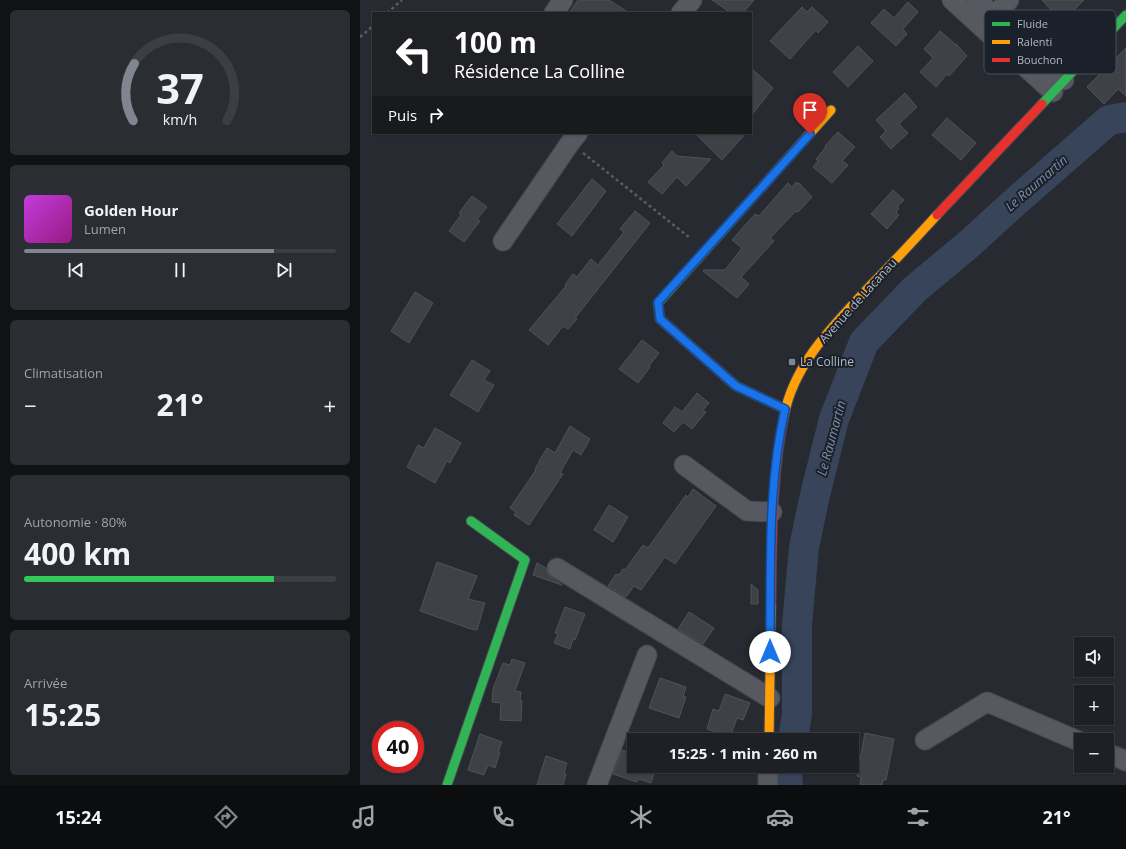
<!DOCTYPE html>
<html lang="fr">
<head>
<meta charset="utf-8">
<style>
	:root { --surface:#1d2025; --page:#2a2d32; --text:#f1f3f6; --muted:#a0a3a7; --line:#3b3e42; --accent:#80858f }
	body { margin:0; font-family:"Open Sans",sans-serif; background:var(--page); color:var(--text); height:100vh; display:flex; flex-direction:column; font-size:15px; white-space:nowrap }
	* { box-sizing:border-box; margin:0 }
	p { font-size:13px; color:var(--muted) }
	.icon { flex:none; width:22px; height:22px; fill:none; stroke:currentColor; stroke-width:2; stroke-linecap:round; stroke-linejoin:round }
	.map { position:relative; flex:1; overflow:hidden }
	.drawer { display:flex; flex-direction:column; gap:10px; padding:10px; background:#101214; width:360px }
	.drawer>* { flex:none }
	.banner { position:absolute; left:12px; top:12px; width:380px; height:122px; border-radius:0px; box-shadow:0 1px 3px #0004,0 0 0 1px var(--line); background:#202124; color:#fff; overflow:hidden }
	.tools { position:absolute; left:714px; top:637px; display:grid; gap:8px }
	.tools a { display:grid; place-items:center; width:40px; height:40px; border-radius:0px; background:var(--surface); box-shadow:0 1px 3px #0004,0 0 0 1px var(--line); font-size:20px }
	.speed { position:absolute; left:12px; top:721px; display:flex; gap:8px; font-size:20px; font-weight:700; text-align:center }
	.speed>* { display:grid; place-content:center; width:52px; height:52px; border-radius:50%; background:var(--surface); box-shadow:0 1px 3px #0004,0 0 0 1px var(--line); line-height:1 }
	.speed .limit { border:6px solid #d22; background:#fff; color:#111 }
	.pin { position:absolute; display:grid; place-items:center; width:34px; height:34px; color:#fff; margin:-41px -17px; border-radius:50% 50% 50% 0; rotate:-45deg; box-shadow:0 0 4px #0007 }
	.pin .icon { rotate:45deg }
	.me { position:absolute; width:44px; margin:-22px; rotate:0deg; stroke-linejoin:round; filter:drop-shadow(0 0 3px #0008) }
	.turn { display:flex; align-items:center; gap:14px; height:84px; padding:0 16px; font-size:18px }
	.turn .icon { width:52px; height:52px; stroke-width:2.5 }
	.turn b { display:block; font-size:28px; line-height:34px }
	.then { display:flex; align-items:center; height:38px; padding:0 16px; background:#0003; gap:8px; font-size:15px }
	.big { font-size:30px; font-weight:700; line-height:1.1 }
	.drawer .widget { flex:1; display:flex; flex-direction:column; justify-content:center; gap:6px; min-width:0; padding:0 14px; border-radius:6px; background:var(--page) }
	.drawer .dial { align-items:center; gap:0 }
	.dial svg { height:104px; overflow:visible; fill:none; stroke:var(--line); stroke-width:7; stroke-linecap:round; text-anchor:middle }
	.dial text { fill:var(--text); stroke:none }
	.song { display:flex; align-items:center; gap:12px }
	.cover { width:48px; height:48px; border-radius:6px; background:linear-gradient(135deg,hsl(290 70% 55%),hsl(310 70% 35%)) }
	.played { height:4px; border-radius:2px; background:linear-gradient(90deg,var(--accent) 80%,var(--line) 80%) }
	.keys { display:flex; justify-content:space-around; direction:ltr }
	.heat { display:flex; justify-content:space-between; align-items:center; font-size:22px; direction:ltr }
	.charge { height:6px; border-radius:3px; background:linear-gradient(90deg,#34c759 80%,var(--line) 0) }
	.trip { position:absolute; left:267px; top:733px; width:232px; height:40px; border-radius:0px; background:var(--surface); box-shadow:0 1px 3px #0004,0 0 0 1px var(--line); font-weight:700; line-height:40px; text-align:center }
	.tab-bar { display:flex; height:64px; justify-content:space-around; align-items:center; background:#0c0d0f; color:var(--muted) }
	.tab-bar .icon { width:28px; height:28px }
	.tab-bar .on { color:var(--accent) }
	.tab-bar b { font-size:18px; color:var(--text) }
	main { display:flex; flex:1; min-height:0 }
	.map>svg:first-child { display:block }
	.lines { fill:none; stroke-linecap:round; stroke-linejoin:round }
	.river { stroke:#374459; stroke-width:30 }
	.building { fill:#3e4146; stroke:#4e5259 }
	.street-casing { stroke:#44474c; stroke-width:21 }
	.fast-casing { stroke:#44474c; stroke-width:11 }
	.slow-casing { stroke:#44474c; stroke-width:11 }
	.jam-casing { stroke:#44474c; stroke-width:11 }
	.path { stroke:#5a5e64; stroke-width:2.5; stroke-dasharray:3 3; stroke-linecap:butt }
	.street { stroke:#565960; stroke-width:19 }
	.fast { stroke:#30b455; stroke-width:9 }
	.slow { stroke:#ff9f0a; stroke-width:9 }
	.jam { stroke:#e5322d; stroke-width:9 }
	.route-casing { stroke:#114b97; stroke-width:10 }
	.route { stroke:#1a73e8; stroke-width:7 }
	.poi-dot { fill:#80858f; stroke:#1b212a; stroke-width:1.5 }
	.labels { text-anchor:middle; stroke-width:4; stroke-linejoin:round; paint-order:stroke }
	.street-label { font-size:12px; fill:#b0b6c2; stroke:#1b212a }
	.poi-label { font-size:12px; fill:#b0b6c2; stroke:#1b212a; text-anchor:start }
	.water-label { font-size:13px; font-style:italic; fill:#7c8ca8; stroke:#1b212a }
	.key { fill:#1b212a; stroke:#484e58; stroke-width:1 }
	.key-label { font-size:11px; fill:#b0b6c2 }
</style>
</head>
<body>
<main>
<section class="drawer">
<div class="widget dial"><svg viewBox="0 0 100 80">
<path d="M14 69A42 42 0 1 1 86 69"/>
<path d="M14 69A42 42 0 0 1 15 25" stroke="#80858f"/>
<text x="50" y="56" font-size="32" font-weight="700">37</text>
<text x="50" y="72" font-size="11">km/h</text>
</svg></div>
<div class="widget">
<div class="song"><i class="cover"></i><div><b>Golden Hour</b><p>Lumen</p></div></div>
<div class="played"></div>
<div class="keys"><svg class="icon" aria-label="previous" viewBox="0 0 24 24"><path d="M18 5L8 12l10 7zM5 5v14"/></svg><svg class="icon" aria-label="pause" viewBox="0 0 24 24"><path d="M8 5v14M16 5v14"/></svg><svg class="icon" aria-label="next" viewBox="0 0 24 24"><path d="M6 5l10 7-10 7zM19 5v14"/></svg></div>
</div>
<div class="widget"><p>Climatisation</p>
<div class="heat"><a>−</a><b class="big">21°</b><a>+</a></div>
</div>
<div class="widget"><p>Autonomie · 80%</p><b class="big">400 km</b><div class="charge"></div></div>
<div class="widget"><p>Arrivée</p><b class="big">15:25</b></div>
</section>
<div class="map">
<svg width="766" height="785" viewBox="0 0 766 785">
	<rect width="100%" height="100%" fill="#272b31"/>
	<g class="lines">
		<!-- river -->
		<g class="river">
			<polyline points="433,740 437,714 437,625 444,547 455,495 474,419 504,342 555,289 609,244 655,202 749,120 766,117"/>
			<polyline points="428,785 427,774 428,766"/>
		</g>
	</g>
	<!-- building -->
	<g class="building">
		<polygon points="218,0 249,0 269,13 209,13"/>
		<polygon points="352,0 394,0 383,13 371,13"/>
		<polygon points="682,0 724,0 702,22"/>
		<polygon points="548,2 558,12 543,29 547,34 536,46 511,23 524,9 534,18"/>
		<polygon points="442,7 447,12 452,7 468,22 458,33 456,30 430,59 410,41"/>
		<polygon points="580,31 595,44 596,44 607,56 589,76 587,74 576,87 560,72 573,58 564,49"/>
		<polygon points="498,46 513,61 488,87 473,72"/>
		<polygon points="766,48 766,96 758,89 744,104 727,87"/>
		<polygon points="391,68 413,88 391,116"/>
		<polygon points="545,93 557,107 539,124 548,133 531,149 520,137 526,131 516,120"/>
		<polygon points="587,118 616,143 601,160 572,135"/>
		<polygon points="478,132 495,147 482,161 488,165 472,183 453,167 458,161 456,159 466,147 465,146"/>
		<polygon points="335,133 386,133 362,160"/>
		<polygon points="312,151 317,156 351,159 326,186 317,177 302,194 288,182 304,165 302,163"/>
		<polygon points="232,179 246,191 212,236 197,224"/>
		<polygon points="436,182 438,184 439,183 452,197 438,212 436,211 410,238 414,241 381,277 389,284 377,298 343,271 344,270 365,270 382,248 372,240 395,214 399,216 428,183 432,187"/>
		<polygon points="533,190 544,200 537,207 539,208 536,212 539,215 527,229 511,214"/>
		<polygon points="112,196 127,207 117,219 120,221 104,242 89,231 101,215 99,213"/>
		<polygon points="275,211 290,223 215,318 217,319 208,329 203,326 188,345 169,330 206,286 205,285 213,274 217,277 231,259 238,265 264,232 260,229"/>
		<polygon points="55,292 73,303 49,343 31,331"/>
		<polygon points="282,340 299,353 289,366 290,367 278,383 259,369"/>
		<polygon points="112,360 130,371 124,380 134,385 118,412 90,395"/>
		<polygon points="337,393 349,403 343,410 346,412 332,429 323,422 314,432 303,423 315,407 322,412"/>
		<polygon points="210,426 230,439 221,455 213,450 200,473 203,474 169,525 154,515 156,512 150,508 176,470 175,469 180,461 179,461 187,448 195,453"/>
		<polygon points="75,428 101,443 90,463 87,461 75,483 47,467 58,445 64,448"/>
		<polygon points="333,489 356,506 315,564 305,557 281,590 274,586 266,597 248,586 256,574 259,575 263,569 265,570 283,545 288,548 326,495 328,497"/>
		<polygon points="249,505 268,517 253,542 234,530"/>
		<polygon points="77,562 117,576 108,599 125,603 117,630 111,629 60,611"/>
		<polygon points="177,563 186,568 187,573 191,577 202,585 173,575"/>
		<polygon points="391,584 398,590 398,604 391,604"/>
		<polygon points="205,607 225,614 215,640 213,639 210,649 194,643 198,634 195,633"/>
		<polygon points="329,612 354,628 343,644 318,629"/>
		<polygon points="152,659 165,663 155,691 161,692 160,701 162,701 161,721 140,720 141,703 132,702 133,689 143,663 150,665"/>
		<polygon points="300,678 326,687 323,697 326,697 319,718 289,708"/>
		<polygon points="365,694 390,703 383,720 377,718 369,740 355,734 356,732 347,729 353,709 359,711"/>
		<polygon points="505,733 534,739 526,780 523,780 522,785 500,785 501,777 497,776"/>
		<polygon points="120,734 142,742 138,752 140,752 135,768 128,765 124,775 108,770"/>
		<polygon points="262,750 274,755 274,766 296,766 291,783 279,779 277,782 253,774"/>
		<polygon points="186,756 207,763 204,773 206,774 203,785 177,785"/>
	</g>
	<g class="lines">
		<!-- street casing -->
		<g class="street-casing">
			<g id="street">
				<polyline points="592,0 693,92"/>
				<polyline points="617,0 704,80"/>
				<polyline points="194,13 203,0"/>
				<polyline points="321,13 332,0"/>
				<polyline points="634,16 649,0"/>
				<polyline points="143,241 210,143 218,133"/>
				<polyline points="324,465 387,511 412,512"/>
				<polyline points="197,568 410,698"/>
				<polyline points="565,740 627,702 721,742"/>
				<polyline points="747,753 766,761"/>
				<polyline points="237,785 287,655"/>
				<polyline points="408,785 408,766"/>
			</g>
		</g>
		<!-- fast casing -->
		<g class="fast-casing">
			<g id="fast">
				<polyline points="682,104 766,15"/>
				<polyline points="403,186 298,303 300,319 376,386 425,409"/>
				<polyline points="87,785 165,560 111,521"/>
			</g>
		</g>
		<!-- slow casing -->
		<g class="slow-casing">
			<g id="slow">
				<polyline points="403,186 471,110"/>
				<path d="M 424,416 C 434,363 475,324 510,286 C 533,263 555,239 577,215"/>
				<polyline points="409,740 411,606"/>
			</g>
		</g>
		<!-- jam casing -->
		<g class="jam-casing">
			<g id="jam">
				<polyline points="577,215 682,104"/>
				<path d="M 411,606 C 412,542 411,478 424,416"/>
			</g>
		</g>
		<!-- path -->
		<g class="path">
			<polyline points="27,13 42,0"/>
			<polyline points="0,37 13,26"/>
			<polyline points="223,153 330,238"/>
		</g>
		<!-- street -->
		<use href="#street" class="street"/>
		<!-- fast -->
		<use href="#fast" class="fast"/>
		<!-- slow -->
		<use href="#slow" class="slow"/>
		<!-- jam -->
		<use href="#jam" class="jam"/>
	</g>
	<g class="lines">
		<!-- route casing -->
		<g class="route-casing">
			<path id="route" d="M 410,652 C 411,571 407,488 425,409 L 376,386 L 300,319 L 298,302 L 450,134"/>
		</g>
		<!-- route -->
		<use href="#route" class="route"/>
	</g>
	<!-- markers -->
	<rect class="poi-dot" x="428" y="358" width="8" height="8" rx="2"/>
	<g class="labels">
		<!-- street labels -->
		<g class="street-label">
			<text transform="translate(498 301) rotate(-48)" y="4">Avenue de Lacanau</text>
		</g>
		<!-- poi labels -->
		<g class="poi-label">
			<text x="440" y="366">La Colline</text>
		</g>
		<!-- water labels -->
		<g class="water-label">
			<text transform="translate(676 183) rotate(-41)" y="5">Le Raumartin</text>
			<text transform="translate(471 438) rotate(-75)" y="5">Le Raumartin</text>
		</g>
	</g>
	<!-- legend -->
	<rect x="624" y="10" width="132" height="64" rx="6" class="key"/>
	<rect x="632" y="22" width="18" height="4" fill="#30b455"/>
	<rect x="632" y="40" width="18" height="4" fill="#ff9f0a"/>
	<rect x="632" y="58" width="18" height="4" fill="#e5322d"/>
	<g class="key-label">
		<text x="657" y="28">Fluide</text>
		<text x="657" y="46">Ralenti</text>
		<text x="657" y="64">Bouchon</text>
	</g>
</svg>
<div class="tools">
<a><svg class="icon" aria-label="sound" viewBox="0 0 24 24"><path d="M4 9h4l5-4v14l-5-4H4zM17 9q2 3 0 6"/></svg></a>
<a>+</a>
<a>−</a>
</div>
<div class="speed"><div class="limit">40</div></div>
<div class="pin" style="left:450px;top:134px;background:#d93025"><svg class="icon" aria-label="arrive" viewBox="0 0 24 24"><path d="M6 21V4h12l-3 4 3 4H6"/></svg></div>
<svg class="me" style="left:410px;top:652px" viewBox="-20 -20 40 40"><circle r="19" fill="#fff"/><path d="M0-13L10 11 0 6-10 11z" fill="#1a73e8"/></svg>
<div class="trip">15:25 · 1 min · 260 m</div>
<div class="banner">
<div class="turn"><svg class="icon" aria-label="left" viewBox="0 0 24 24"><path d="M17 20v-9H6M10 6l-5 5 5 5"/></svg><div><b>100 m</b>Résidence La Colline</div></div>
<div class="then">Puis<svg class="icon" aria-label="right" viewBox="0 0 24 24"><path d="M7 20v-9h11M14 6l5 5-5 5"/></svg></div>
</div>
</div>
</main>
<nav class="tab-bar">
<b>15:24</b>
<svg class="icon on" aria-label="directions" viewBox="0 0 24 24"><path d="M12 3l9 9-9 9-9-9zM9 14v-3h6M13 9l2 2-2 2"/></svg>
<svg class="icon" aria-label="music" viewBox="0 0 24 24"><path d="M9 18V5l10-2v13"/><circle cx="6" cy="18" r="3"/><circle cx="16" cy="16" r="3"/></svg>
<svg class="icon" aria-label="phone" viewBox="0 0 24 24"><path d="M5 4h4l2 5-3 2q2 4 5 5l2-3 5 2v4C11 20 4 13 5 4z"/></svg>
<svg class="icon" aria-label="climate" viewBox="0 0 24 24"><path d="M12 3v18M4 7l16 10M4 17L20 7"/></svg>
<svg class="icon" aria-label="car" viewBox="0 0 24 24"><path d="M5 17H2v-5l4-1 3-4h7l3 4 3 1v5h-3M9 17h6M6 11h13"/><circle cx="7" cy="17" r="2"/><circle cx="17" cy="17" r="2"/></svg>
<svg class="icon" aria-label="filters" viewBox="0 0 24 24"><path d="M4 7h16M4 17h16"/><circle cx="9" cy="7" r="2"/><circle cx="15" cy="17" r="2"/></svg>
<b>21°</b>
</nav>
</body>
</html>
